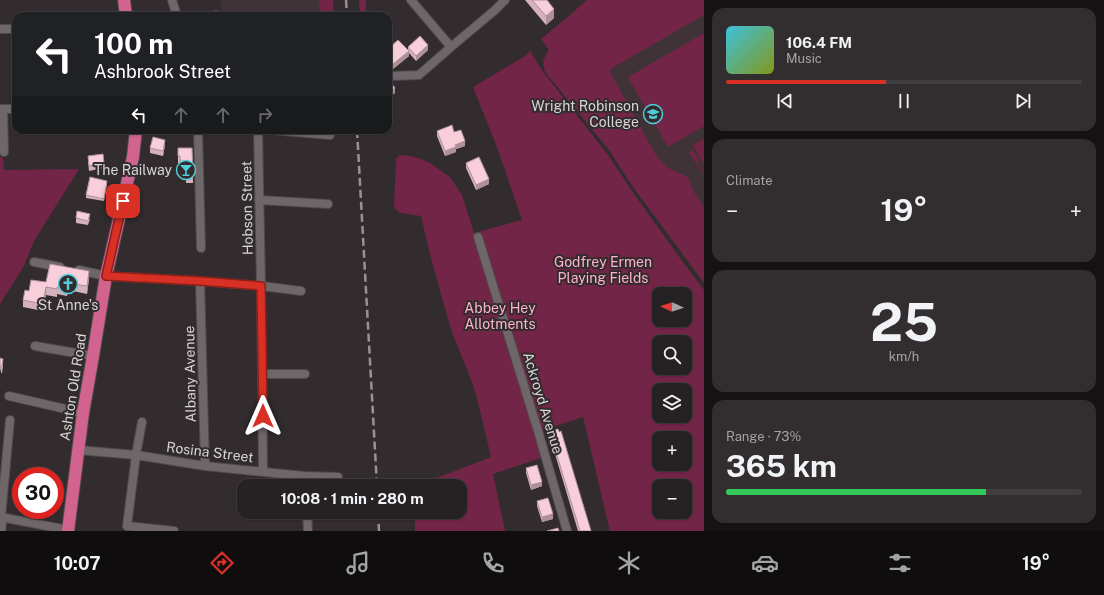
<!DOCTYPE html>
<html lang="en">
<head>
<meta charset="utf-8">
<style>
	:root { --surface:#262122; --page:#322e2f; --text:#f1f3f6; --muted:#a4a3a5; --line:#423e40; --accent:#d93025 }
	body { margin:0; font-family:"Public Sans",sans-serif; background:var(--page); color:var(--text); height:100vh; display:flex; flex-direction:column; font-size:15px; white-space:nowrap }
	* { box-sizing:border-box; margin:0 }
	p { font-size:13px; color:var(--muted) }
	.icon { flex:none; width:22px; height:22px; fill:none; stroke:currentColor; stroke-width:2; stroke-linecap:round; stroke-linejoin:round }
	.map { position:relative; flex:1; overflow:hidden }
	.drawer { display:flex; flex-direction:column; gap:8px; padding:8px; background:#151213; width:400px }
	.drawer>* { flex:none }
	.top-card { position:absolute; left:12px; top:12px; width:380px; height:122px; border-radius:12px; box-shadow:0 1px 3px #0004,0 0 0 1px var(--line); background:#202124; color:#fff; overflow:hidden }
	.needle { width:26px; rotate:274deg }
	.controls { position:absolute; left:652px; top:287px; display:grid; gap:8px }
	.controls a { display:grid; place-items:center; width:40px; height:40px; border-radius:8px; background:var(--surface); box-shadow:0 1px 3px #0004,0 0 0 1px var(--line); font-size:20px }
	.speed { position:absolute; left:12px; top:467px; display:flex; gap:8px; font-size:20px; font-weight:700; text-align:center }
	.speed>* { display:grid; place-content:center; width:52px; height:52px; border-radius:50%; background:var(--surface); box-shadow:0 1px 3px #0004,0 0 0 1px var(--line); line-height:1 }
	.speed .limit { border:6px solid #d22; background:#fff; color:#111 }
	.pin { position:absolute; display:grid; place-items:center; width:34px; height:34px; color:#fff; margin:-17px; border-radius:8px; box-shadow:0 2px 6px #0006 }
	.me { position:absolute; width:44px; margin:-22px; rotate:0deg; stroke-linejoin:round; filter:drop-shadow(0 0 3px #0008) }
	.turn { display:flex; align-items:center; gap:14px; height:84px; padding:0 16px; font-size:18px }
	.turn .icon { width:52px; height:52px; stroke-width:2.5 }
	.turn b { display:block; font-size:28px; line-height:34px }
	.lanes { display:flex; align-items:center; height:38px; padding:0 16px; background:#0003; justify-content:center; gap:20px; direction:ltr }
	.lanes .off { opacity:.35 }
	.big { font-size:30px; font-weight:700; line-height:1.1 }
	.drawer .tile { flex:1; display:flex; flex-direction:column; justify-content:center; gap:6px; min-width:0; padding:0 14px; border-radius:12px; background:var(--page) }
	.drawer .dial { align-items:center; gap:0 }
	.dial b { font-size:52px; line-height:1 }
	.song { display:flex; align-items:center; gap:12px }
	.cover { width:48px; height:48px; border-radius:6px; background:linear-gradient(135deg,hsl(190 70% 55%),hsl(70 70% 35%)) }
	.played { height:4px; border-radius:2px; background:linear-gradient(90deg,var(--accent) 45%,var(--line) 45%) }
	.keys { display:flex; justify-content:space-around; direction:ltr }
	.heat { display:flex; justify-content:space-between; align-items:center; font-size:22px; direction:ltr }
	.charge { height:6px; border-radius:3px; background:linear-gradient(90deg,#34c759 73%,var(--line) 0) }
	.trip { position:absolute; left:237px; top:479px; width:230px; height:40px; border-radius:12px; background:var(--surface); box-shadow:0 1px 3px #0004,0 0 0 1px var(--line); font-weight:700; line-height:40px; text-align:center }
	.tabs { display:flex; height:64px; justify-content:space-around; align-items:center; background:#0f0d0e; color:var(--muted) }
	.tabs .icon { width:28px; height:28px }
	.tabs .active { color:var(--accent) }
	.tabs b { font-size:18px; color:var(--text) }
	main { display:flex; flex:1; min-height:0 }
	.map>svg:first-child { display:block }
	.built { fill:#403337 }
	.green { fill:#722546; fill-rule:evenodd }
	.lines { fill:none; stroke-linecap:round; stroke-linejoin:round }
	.street-casing { stroke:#4f4a4c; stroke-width:10 }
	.highway-casing { stroke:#4f4a4c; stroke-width:14 }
	.street { stroke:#6e6669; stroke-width:8 }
	.highway { stroke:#d1638e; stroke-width:12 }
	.rail { stroke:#979294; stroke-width:2.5; stroke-dasharray:8 4; stroke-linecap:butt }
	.wall { fill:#d5b1bc }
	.shaded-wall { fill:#ae9099 }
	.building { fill:#f8cedb; stroke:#ae9099 }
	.route-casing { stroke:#8d1f18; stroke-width:10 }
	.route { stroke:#d93025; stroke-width:7 }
	.labels { text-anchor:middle; stroke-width:4; stroke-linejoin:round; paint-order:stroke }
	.poi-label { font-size:14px; fill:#d9d4d6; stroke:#322c2e; text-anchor:end }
	.street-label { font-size:14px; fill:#d9d4d6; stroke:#322c2e }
	.park-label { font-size:14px; fill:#feb2cc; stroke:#322c2e }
</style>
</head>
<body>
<main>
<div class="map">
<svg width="704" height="531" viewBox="0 0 704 531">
	<rect width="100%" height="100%" fill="#322c2e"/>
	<!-- built -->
	<g class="built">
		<polygon points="220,0 319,0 320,16 224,16"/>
		<polygon points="704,0 704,243 580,86"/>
	</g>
	<!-- green -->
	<g class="green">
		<polygon points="319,0 333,0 334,16 320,16"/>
		<polygon points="359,0 366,0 366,16 360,16"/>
		<path d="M 587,0 L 704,0 L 704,15 L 609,70 L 657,157 L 668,168 L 688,177 L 694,192 L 704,208 L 704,283 L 633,187 L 609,150 L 545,72 C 542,62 543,59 549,50 L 541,39 L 564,20 Z"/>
		<polygon points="704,33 704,126 668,147 628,77"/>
		<path d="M 530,51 L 544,73 L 608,155 L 634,194 L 683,262 L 704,290 L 704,531 L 610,531 L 583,417 L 537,432 L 544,457 L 493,474 L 505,531 L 415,531 L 415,512 L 460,512 L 460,486 L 416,486 L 491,457 L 476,394 L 467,369 L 452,333 L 430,255 L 421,216 L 400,213 L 394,207 L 396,159 L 400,155 L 410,156 L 421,159 L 430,163 L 450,177 L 462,195 L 474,233 L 522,220 L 497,147 L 473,87 L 525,56 ZM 659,294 L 685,294 L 685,320 L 659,320 ZM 659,342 L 685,342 L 685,368 L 659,368 ZM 659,390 L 685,390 L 685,416 L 659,416 ZM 659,438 L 685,438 L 685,464 L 659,464 ZM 659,486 L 685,486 L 685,512 L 659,512 Z"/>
		<polygon points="703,139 704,141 704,165 693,145"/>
		<polygon points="693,150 699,160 697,161 704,173 704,175 696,162 695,162 689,152"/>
		<polygon points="0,157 3,157 4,170 79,169 34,241 24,266 0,304"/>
	</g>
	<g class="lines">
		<!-- street casing -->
		<g class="street-casing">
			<g id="street">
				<polyline points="172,0 177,16"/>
				<polyline points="213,16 216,15"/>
				<polyline points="0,29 16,29"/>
				<polyline points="451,47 495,10 505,0"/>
				<polyline points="392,76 419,75 451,47 411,0"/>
				<polyline points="0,109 16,109"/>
				<polyline points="3,109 4,152"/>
				<polyline points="198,130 201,248"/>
				<polyline points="258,130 261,286 263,471"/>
				<polyline points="271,130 330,135"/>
				<polyline points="259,200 328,204"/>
				<polyline points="478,237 538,431 567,531"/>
				<polyline points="34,262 60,267"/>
				<polyline points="79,270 106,276 200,281 261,286 301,291"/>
				<polyline points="200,281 205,466"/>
				<polyline points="35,346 93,356"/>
				<polyline points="263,374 305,374"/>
				<polyline points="9,396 83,413"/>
				<polyline points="142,422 136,455 127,526 174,531"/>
				<polyline points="78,450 136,455 205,466 304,476 338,477"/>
				<polyline points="304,476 305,486"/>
				<polyline points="307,512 308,531"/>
				<polyline points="0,517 68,530"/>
				<polyline points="1,531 2,522 1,517 10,420"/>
			</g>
		</g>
		<!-- highway casing -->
		<g class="highway-casing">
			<g id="highway">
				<polyline points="124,0 126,16"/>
				<polyline points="68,531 83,413 93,356 106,276 133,157 136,130"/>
			</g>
		</g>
		<!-- street -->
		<use href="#street" class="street"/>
		<!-- highway -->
		<use href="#highway" class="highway"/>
		<!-- rail -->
		<g class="rail">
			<polyline points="346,0 347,16"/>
			<polyline points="357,130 377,486"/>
			<polyline points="378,512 379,531"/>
		</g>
	</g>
	<!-- wall -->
	<g class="wall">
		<polygon points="525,0 547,0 554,18 546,25"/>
		<polygon points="408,47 428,50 416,61 409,53 409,56 393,69 388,64 388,53 389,53 389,48 408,50"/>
		<polygon points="437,131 454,132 465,146 456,149 456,152 445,156 437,136"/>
		<polygon points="165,145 163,156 150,153 150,148"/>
		<polygon points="178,148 192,148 193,183 186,183 186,178 181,178 180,163 178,163"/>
		<polygon points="88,156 104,163 104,168 89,171 88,161"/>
		<polygon points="466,163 489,184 476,190 466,168"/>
		<polygon points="107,183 104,201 86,198 86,195"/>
		<polygon points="76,218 90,219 88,225 76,223"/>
		<polygon points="89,279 87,294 68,290 67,296 57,294 57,297 46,295 43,311 23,307 23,300 29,291"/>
		<polygon points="0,358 3,366 2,373 1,373"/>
		<polygon points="558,429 591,531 578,531 552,444 550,445 547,437 547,432"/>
		<polygon points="526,468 542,486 531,490 526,473"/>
		<polygon points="537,501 553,519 542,522 537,506"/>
	</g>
	<!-- shaded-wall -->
	<g class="shaded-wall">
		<polygon points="554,9 554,18 546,25 546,16"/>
		<polygon points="428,45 428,50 416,61 416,56"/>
		<polygon points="409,51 409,56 393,69 393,64"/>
		<polygon points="395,88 395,93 388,99 388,94"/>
		<polygon points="165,140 165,145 163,156 163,151"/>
		<polygon points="465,141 465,146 456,149 456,152 445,156 445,151 455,145"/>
		<polygon points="489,179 489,184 476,190 476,185"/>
		<polygon points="89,271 89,279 87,294 87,286"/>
		<polygon points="68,283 68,290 67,296 67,289"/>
		<polygon points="46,287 46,295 43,311 43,304"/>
		<polygon points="552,439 552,444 550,445 550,440"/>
		<polygon points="542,482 542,486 531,490 531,485"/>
		<polygon points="553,514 553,519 542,522 542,517"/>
	</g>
	<!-- building -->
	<g class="building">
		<polygon points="532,0 547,0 554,9 546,16"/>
		<polygon points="420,36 428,45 416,56 408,47"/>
		<polygon points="398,40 409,51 393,64 388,59 388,53 391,51 389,48"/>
		<polygon points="388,79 395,88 388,94"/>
		<polygon points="452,125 454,132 461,130 465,141 455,145 456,147 445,151 437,131"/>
		<polygon points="153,137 165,140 163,151 150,148"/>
		<polygon points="178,148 192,148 193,176 186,176 186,171 181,171 180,156 178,156"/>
		<polygon points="103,154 104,163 89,166 88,156"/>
		<polygon points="479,157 489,179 476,185 466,163"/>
		<polygon points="90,177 107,181 104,199 86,195"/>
		<polygon points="77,211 90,214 88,221 76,218"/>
		<polygon points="50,264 89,271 87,286 68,283 67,289 57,287 57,289 46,287 43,304 23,300 25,290 29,291 31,280 46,282"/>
		<polygon points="0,358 3,359 2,366 1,366 0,370"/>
		<polygon points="558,429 559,432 561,431 591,531 580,531 552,439 550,440 547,432"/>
		<polygon points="537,465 542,482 531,485 526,468"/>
		<polygon points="548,498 553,514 542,517 537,501"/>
		<polygon points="558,528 559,531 547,531"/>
	</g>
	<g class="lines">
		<!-- route casing -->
		<g class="route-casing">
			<polyline id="route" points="123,201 106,276 200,281 261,286 263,416"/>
		</g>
		<!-- route -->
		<use href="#route" class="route"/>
	</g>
	<!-- icons -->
	<defs>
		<g id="school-ring" transform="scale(1)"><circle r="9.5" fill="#322c2e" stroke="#53cbda" stroke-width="1.5"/><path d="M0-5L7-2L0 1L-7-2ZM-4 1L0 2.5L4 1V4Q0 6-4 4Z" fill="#53cbda"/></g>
		<g id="bar-ring" transform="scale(1)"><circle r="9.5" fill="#322c2e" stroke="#53cbda" stroke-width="1.5"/><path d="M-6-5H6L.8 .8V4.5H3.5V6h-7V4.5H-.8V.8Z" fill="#53cbda"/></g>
		<g id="church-ring" transform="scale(1)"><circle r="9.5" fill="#322c2e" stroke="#53cbda" stroke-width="1.5"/><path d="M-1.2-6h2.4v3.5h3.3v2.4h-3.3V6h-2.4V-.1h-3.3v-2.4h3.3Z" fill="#53cbda"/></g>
	</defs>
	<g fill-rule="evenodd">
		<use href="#school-ring" x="653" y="114"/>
		<use href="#bar-ring" x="186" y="170"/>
		<use href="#church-ring" x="68" y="284"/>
	</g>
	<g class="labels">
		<!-- poi labels -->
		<g class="poi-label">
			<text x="639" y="111">Wright Robinson<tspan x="639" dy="16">College</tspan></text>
			<text x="172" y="175">The Railway</text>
			<text x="68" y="310" text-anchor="middle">St Anne's</text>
		</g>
		<!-- street labels -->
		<g class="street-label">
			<text transform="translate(247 208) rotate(-91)" y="5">Hobson Street</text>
			<text transform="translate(190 374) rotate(-91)" y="5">Albany Avenue</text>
			<text transform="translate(73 387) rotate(-81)" y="5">Ashton Old Road</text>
			<text transform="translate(543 403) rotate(73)" y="5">Ackroyd Avenue</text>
			<text transform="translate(210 452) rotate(7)" y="5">Rosina Street</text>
		</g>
		<!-- park labels -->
		<g class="park-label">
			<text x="603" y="267">Godfrey Ermen<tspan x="603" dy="16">Playing Fields</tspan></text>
			<text x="500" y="313">Abbey Hey<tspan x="500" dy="16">Allotments</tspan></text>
		</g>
	</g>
</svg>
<div class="controls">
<a><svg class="needle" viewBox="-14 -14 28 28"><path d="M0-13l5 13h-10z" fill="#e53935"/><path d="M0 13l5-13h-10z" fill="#a4a3a5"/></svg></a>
<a><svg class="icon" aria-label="search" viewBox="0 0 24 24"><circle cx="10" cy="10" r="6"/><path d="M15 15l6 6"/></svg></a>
<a><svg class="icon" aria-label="layers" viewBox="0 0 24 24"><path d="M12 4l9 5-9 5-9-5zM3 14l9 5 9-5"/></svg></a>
<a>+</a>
<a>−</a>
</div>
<div class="speed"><div class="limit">30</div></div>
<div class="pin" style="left:123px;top:201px;background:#d93025"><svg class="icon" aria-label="arrive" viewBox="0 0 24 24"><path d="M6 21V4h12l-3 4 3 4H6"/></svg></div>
<svg class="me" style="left:263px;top:416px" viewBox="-20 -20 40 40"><path d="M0-17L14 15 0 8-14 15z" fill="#d93025" stroke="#fff" stroke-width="4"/></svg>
<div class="trip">10:08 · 1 min · 280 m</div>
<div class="top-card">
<div class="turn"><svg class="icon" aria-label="left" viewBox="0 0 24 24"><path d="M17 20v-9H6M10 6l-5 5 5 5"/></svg><div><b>100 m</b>Ashbrook Street</div></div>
<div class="lanes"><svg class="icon" aria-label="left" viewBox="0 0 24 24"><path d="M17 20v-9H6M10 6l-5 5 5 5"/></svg><svg class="icon off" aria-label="ahead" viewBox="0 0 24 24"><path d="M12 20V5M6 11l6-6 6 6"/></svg><svg class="icon off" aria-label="ahead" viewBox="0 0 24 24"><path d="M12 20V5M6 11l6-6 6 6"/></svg><svg class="icon off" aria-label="right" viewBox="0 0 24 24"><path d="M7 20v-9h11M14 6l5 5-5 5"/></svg></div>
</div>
</div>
<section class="drawer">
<div class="tile">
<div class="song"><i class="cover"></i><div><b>106.4 FM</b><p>Music</p></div></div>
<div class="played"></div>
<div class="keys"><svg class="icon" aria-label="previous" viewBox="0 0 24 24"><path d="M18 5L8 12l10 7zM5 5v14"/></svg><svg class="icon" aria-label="pause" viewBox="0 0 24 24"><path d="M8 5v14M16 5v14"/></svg><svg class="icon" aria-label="next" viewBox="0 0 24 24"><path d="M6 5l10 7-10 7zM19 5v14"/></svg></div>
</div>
<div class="tile"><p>Climate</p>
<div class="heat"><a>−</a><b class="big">19°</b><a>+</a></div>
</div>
<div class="tile dial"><b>25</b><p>km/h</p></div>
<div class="tile"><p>Range · 73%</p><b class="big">365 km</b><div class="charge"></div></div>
</section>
</main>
<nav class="tabs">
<b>10:07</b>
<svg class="icon active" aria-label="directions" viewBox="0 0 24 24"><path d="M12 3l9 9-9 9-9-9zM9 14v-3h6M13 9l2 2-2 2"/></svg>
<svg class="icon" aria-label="music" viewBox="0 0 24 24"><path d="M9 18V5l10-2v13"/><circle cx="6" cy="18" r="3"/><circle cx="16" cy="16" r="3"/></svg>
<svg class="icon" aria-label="phone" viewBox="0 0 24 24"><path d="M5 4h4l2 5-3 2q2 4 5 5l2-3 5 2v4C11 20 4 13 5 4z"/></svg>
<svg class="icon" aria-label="climate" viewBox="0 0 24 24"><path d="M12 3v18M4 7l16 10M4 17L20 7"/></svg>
<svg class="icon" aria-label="car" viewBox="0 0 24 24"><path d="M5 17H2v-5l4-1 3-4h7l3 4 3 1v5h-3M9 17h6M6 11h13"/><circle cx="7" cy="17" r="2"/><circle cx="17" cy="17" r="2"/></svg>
<svg class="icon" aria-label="filters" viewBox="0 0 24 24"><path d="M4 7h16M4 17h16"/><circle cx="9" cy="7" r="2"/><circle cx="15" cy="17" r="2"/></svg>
<b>19°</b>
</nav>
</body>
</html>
